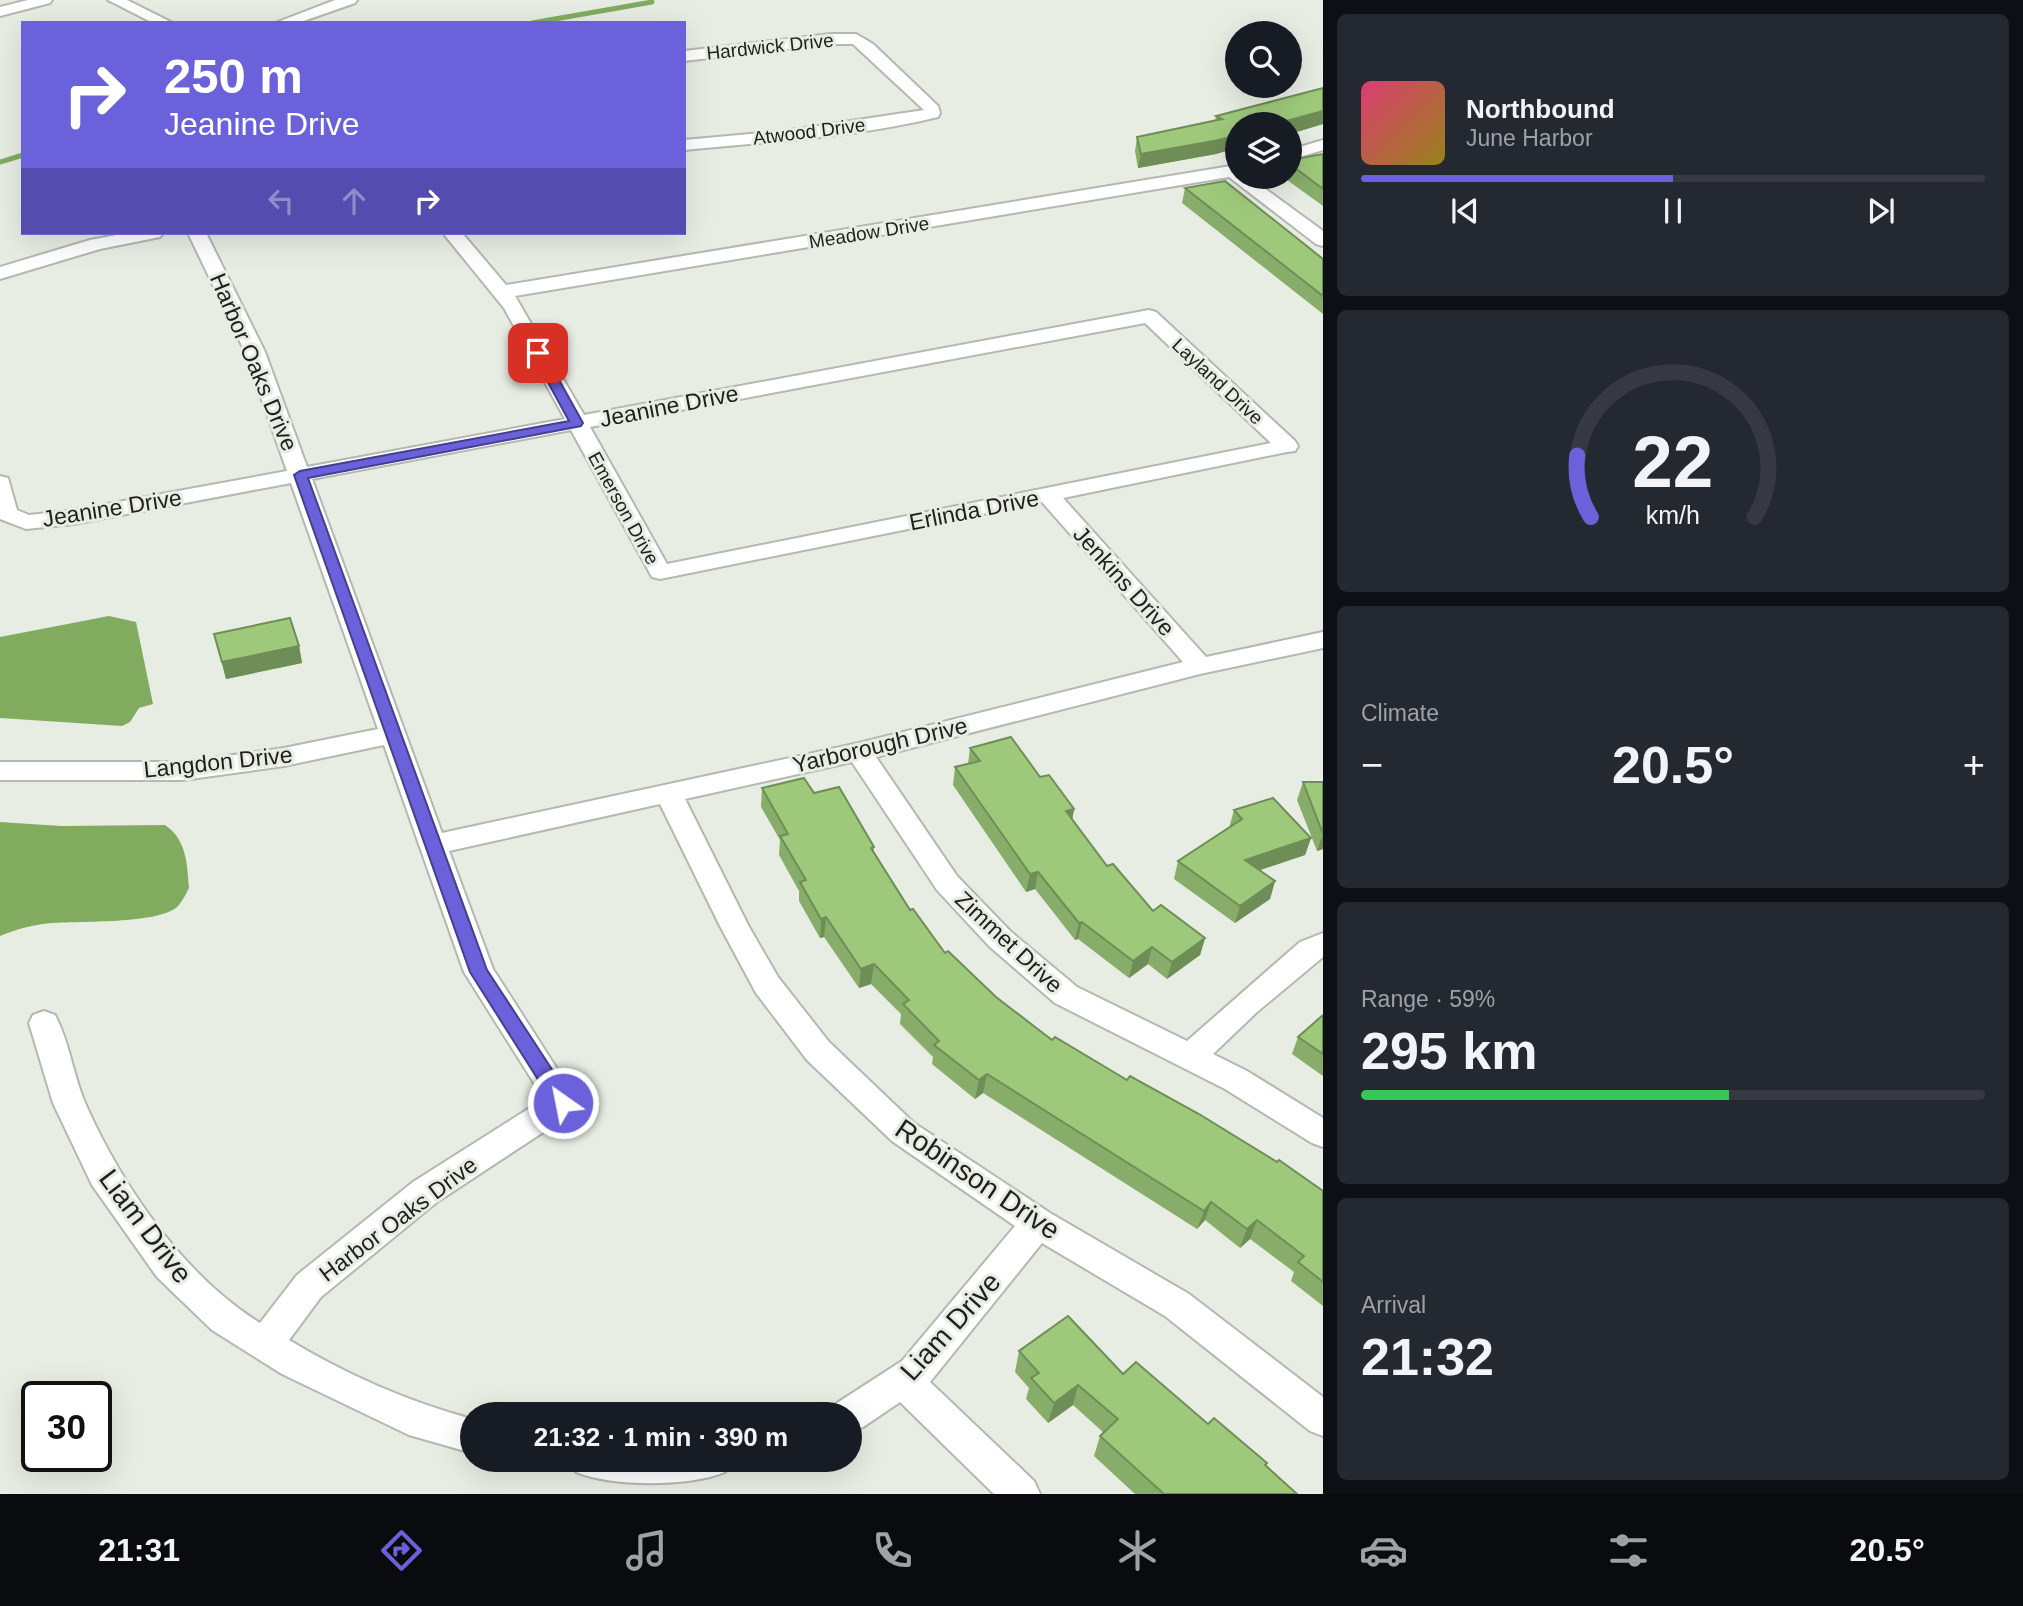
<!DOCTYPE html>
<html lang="en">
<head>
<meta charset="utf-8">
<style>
	:root { --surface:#171b24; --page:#242831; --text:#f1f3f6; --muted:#9ea1a6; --line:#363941; --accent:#6a61db }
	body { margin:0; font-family:Helvetica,sans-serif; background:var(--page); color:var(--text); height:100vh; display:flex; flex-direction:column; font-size:26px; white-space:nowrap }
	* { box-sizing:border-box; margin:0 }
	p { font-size:23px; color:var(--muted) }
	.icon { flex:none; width:38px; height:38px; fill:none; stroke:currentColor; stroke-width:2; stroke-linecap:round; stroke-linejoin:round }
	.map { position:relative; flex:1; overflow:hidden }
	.details { display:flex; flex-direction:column; gap:14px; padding:14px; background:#0d0f14; width:700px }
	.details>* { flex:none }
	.guide { position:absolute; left:21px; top:21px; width:665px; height:214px; border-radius:0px; box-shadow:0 7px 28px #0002; background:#6a61db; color:#fff; overflow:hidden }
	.tools { position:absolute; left:1225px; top:21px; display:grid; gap:14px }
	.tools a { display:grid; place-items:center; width:77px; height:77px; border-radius:50%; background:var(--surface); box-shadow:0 7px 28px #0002; font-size:35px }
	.speed { position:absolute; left:21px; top:1381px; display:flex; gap:14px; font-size:35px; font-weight:700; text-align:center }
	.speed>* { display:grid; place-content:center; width:91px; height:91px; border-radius:50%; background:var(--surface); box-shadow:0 7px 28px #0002; line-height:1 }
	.speed .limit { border:4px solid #111; border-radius:10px; background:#fff; color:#111 }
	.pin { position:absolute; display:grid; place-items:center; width:60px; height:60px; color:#fff; margin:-30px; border-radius:14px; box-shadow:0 4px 10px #0006 }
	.me { position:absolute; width:77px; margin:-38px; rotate:327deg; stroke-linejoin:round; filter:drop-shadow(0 0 5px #0008) }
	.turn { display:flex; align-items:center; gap:24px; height:147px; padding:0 28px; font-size:32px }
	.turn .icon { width:91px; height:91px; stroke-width:2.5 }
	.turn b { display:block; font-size:49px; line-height:60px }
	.lanes { display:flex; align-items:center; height:66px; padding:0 28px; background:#0003; justify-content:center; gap:35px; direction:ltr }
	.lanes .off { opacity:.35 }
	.big { font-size:52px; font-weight:700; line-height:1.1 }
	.details .card { flex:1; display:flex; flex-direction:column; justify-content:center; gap:10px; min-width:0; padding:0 24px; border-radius:10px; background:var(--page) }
	.details .dial { align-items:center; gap:0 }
	.dial svg { height:182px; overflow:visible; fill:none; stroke:var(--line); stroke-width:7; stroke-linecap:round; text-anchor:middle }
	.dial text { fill:var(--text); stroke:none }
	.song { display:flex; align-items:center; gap:21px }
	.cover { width:84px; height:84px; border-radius:10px; background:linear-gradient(135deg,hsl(340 70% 55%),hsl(50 70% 35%)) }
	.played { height:7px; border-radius:4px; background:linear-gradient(90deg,var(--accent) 50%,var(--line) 50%) }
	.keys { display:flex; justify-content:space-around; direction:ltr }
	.heat { display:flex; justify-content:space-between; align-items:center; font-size:38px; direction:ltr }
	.charge { height:10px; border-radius:5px; background:linear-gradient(90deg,#34c759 59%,var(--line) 0) }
	.trip { position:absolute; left:460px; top:1402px; width:402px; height:70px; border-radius:35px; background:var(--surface); box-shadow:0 7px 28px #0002; font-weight:700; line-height:70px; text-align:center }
	.dock { display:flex; height:112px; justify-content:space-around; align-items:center; background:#090b0e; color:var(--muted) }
	.dock .icon { width:49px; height:49px }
	.dock .selected { color:var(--accent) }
	.dock b { font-size:32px; color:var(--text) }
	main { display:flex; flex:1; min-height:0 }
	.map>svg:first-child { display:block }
	.water { fill:#81ac5f }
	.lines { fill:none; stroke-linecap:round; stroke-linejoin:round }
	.stream { stroke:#81ac5f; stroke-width:5 }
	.minor-casing { stroke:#b3b8b0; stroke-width:4 }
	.minor { fill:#fff; fill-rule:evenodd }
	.wall { fill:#88ad6a }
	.shaded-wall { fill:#6f8d56 }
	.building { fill:#9ec97b; stroke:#6f8d56; stroke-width:2 }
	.route { fill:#6a61db; stroke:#453f8e; stroke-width:2 }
	.labels { text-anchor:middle; stroke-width:6; stroke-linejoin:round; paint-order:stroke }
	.far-street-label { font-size:19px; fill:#1e201c; stroke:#e8ede4 }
	.street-label { font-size:23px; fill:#1e201c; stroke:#e8ede4 }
	.near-street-label { font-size:28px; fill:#1e201c; stroke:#e8ede4 }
</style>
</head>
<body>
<main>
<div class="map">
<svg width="1323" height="1494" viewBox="0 0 1323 1494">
	<rect width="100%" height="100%" fill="#e8ede4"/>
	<!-- water -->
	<g class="water">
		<polygon points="109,616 136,622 153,704 139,708 130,722 122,726 0,718 0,637"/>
		<path d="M 0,822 L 61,826 L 165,825 C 187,840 187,864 189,888 C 186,894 182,902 177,907 C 158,924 79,921 53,923 C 35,924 17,929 0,936 Z"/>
	</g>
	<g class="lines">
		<!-- stream -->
		<g class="stream">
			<polyline points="532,23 652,2"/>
			<polyline points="0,162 23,155"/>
		</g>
		<!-- minor casing -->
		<g class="minor-casing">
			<g id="minor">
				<polygon points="28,0 52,0 50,3 0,16 0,7"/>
				<polygon points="108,0 127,0 173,23 153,23"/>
				<polygon points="335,0 357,0 355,3 298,23 275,23"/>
				<path d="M 831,34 L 856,34 L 873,44 L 938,106 L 940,113 L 938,117 C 856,137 769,142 684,150 L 684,140 L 784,131 L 924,110 L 853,44 L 831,44 L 684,61 L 684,51 Z"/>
				<polygon points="1323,140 1323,150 1290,160 1290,150"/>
				<path d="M 1237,165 L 1237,177 L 1249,177 L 1323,231 L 1323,246 L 1316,244 L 1229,177 L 515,296 L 584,415 L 1149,310 L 1156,312 L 1295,441 L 1298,446 L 1295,451 L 1287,452 L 1063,498 L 1206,657 L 1323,632 L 1323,648 L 1200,674 L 876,757 L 957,876 L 1010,931 L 1077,987 L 1187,1041 L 1300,942 L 1323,933 L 1323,957 L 1257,1012 L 1213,1054 L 1247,1071 L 1323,1118 L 1323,1147 L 1312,1143 L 1225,1089 L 1055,1003 L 990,947 L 937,890 L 852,762 L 685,799 L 748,925 L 778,977 L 829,1042 L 914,1123 L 1050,1213 L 1189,1294 L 1323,1397 L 1323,1436 L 1310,1431 L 1165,1316 L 1042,1243 L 930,1382 L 1034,1481 L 1040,1494 L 994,1494 L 900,1402 L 863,1427 L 850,1432 L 850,1414 L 832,1414 L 837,1403 L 902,1361 L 1015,1226 L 892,1141 L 807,1060 L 756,993 L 720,926 L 660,804 L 449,851 L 493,969 L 579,1103 L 574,1112 L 437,1202 L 321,1297 L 289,1340 C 345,1374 409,1402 472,1419 L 472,1453 L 409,1435 L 282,1374 L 212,1330 L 157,1277 L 92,1185 L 53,1103 L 29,1023 L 33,1015 L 44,1011 L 55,1015 C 70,1043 73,1076 86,1105 C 122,1186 184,1276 260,1323 L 297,1275 L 413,1182 L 544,1099 L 464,972 L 384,745 L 284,766 L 183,780 L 0,780 L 0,762 L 183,762 L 284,748 L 378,729 L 291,483 L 74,524 L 26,529 L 0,519 L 0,476 L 8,478 L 17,510 L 29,515 L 74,510 L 287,471 L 245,352 L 188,233 L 206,233 L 265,352 L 307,467 L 565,419 L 504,308 L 443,233 L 462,233 L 506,285 ZM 1145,323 L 1271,443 L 667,564 L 590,427 ZM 571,430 L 652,577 L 660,579 L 1042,502 L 1183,662 L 859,743 L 442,833 L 312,479 Z"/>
				<polygon points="127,233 163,233 160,237 100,249 0,279 0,267 90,240"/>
				<path d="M 570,1460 L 731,1460 L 725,1472 C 689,1487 612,1487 576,1472 Z"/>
			</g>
		</g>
		<!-- minor -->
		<use href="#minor" class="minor"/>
	</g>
	<!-- wall -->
	<g class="wall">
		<polygon points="1216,116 1323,124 1290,134 1290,124 1216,154 1138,168 1135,151 1137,137 1215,121"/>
		<polygon points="1323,154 1323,206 1283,177 1290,177 1290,160"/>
		<polygon points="1185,188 1323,259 1323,314 1182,203"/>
		<polygon points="214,634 299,646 302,663 226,679"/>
		<polygon points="970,748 1040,777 1074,809 1072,820 1107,866 1153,911 1205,938 1200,955 1167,979 1148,964 1129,978 1078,939 1075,940 1035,889 1026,892 953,785 955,767 968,764"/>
		<polygon points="1303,782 1323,782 1323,849 1317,851 1297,800"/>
		<polygon points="762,788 814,793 874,847 874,852 910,910 945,953 996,997 1052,1040 1127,1080 1323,1191 1323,1306 1291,1281 1294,1272 1250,1239 1240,1248 1205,1220 1197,1229 983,1093 975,1099 932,1064 933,1057 900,1024 901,1014 871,984 859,988 824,937 820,938 799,901 799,891 779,855 780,840 761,807"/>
		<polygon points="1234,810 1311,838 1305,855 1260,870 1275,881 1270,899 1235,923 1174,879 1178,861 1229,828"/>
		<polygon points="1323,1015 1323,1076 1292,1054 1298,1037"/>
		<polygon points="1019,1351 1123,1374 1208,1424 1267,1463 1266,1465 1297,1494 1135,1494 1094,1456 1100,1436 1104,1433 1073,1405 1048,1423 1026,1399 1029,1388 1015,1372"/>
	</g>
	<!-- shaded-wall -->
	<g class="shaded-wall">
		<polygon points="1323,111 1323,124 1290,134 1290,124 1275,124"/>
		<polygon points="1237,135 1237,148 1216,154 1138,168 1141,154"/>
		<polygon points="299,646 302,663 226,679 222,662"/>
		<polygon points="1074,809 1071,826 1066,811"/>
		<polygon points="1323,834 1323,849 1317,851"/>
		<polygon points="1311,838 1305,855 1239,877 1245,860"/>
		<polygon points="1038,872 1035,889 1026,892 1030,874"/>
		<polygon points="1275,881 1270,899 1235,923 1240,906"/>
		<polygon points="826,917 824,937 820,938 821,919"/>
		<polygon points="1082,922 1078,939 1075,940 1079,923"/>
		<polygon points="1205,938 1200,955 1167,979 1172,962"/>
		<polygon points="1152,947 1148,964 1129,978 1133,961"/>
		<polygon points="874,964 871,984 859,988 861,969"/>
		<polygon points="987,1074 983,1093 975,1099 979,1080"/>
		<polygon points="1211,1202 1205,1220 1197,1229 1204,1211"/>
		<polygon points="1257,1220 1250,1239 1240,1248 1247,1229"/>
		<polygon points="1078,1385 1073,1405 1048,1423 1054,1403"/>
	</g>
	<!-- building -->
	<g class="building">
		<polygon points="1323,88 1323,111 1275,124 1237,124 1237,135 1219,140 1141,154 1137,137 1222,119 1216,116"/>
		<polygon points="1323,154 1323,189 1290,164 1290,160"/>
		<polygon points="1225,181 1323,259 1323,296 1185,188"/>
		<polygon points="290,618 299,646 222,662 214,634"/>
		<polygon points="1011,737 1040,777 1049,775 1074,809 1066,811 1107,866 1113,864 1153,911 1161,905 1205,938 1172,962 1152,947 1133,961 1082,922 1079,923 1038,872 1030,874 955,767 980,761 970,748"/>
		<polygon points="804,778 814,793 839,787 874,847 871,848 910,910 913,909 945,953 948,951 996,997 1052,1040 1055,1037 1127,1080 1130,1076 1199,1114 1277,1162 1279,1160 1323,1191 1323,1282 1298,1262 1304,1256 1257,1220 1247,1229 1211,1202 1204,1211 987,1074 979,1080 934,1045 939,1041 903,1004 909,1000 874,964 861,969 826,917 821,919 800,882 806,880 780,836 788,834 762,788"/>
		<polygon points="1303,782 1323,782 1323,834"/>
		<polygon points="1273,798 1311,838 1245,860 1275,881 1240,906 1178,861 1242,819 1234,810"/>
		<polygon points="1323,1015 1323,1054 1298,1037"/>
		<polygon points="1068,1316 1123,1374 1136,1362 1208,1424 1214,1418 1267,1463 1265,1465 1297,1494 1164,1494 1100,1436 1118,1419 1078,1385 1054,1403 1031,1378 1039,1373 1019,1351"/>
	</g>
	<!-- route -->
	<polygon class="route" points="538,349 544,353 583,423 581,426 308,478 487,970 570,1097 573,1103 570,1108 563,1110 556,1108 470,972 294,475 300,471 569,421 532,353"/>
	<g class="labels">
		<!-- far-street labels -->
		<g class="far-street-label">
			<text transform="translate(770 46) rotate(-6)" y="7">Hardwick Drive</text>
			<text transform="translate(809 131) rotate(-7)" y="7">Atwood Drive</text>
			<text transform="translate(869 232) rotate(-9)" y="7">Meadow Drive</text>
			<text transform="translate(1218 381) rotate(43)" y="7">Layland Drive</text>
			<text transform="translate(624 508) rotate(61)" y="7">Emerson Drive</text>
		</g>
		<!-- street labels -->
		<g class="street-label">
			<text transform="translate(254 362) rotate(67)" y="8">Harbor Oaks Drive</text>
			<text transform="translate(669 406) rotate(-11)" y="8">Jeanine Drive</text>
			<text transform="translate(112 508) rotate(-9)" y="8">Jeanine Drive</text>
			<text transform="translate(974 510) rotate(-11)" y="8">Erlinda Drive</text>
			<text transform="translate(1124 581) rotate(48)" y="8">Jenkins Drive</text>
			<text transform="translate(880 745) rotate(-13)" y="8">Yarborough Drive</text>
			<text transform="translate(218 762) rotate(-6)" y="8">Langdon Drive</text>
			<text transform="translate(1009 942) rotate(43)" y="8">Zimmet Drive</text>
			<text transform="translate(398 1219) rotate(-37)" y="8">Harbor Oaks Drive</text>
		</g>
		<!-- near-street labels -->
		<g class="near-street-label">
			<text transform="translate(978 1179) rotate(34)" y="10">Robinson Drive</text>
			<text transform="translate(146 1226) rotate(53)" y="10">Liam Drive</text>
			<text transform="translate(950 1326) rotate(-48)" y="10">Liam Drive</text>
		</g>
	</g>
</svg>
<div class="tools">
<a><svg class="icon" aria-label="search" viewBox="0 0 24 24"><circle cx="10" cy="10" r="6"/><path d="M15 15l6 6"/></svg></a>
<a><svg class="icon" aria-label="layers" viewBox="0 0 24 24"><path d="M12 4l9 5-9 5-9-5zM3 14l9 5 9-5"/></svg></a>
</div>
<div class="speed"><div class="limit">30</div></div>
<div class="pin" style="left:538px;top:353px;background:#d93025"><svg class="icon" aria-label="arrive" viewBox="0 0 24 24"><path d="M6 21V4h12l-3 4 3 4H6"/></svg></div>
<svg class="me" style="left:563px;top:1103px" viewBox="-20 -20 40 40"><circle r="17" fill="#6a61db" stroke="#fff" stroke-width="3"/><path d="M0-11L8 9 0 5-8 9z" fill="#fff"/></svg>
<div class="trip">21:32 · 1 min · 390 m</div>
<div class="guide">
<div class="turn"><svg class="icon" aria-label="right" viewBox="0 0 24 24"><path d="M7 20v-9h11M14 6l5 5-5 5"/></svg><div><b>250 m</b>Jeanine Drive</div></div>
<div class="lanes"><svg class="icon off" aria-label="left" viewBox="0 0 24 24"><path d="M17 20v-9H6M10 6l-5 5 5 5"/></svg><svg class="icon off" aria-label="ahead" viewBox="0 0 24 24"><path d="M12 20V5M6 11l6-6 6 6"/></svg><svg class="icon" aria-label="right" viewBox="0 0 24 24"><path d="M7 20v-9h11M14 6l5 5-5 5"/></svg></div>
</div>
</div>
<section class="details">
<div class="card">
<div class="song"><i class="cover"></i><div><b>Northbound</b><p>June Harbor</p></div></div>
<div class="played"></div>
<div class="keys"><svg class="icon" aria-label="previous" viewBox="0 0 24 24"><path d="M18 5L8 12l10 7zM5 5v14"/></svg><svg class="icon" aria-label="pause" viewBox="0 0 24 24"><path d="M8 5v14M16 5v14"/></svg><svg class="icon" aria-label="next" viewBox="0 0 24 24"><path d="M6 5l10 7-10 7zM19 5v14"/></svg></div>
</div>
<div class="card dial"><svg viewBox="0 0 100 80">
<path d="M14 69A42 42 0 1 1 86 69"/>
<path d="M14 69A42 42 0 0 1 8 42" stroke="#6a61db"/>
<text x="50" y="56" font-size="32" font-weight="700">22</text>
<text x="50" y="72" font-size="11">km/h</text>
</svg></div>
<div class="card"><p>Climate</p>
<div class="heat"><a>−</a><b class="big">20.5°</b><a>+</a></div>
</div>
<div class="card"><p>Range · 59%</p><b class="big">295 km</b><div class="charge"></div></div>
<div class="card"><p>Arrival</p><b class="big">21:32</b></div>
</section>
</main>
<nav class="dock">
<b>21:31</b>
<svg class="icon selected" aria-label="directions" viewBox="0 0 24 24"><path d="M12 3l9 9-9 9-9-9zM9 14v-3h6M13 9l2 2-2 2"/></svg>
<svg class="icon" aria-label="music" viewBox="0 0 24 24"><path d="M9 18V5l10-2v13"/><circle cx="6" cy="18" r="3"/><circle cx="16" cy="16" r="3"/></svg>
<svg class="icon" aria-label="phone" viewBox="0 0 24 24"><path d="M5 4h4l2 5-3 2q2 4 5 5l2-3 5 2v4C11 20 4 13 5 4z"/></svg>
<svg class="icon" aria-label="climate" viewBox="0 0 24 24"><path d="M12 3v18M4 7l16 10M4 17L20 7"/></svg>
<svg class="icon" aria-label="car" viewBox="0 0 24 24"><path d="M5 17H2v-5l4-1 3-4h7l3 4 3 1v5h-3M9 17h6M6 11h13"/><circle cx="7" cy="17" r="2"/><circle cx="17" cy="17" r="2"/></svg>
<svg class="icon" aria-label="filters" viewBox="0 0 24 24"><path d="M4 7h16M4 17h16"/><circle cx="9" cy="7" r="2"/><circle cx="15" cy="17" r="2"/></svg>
<b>20.5°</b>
</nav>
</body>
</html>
